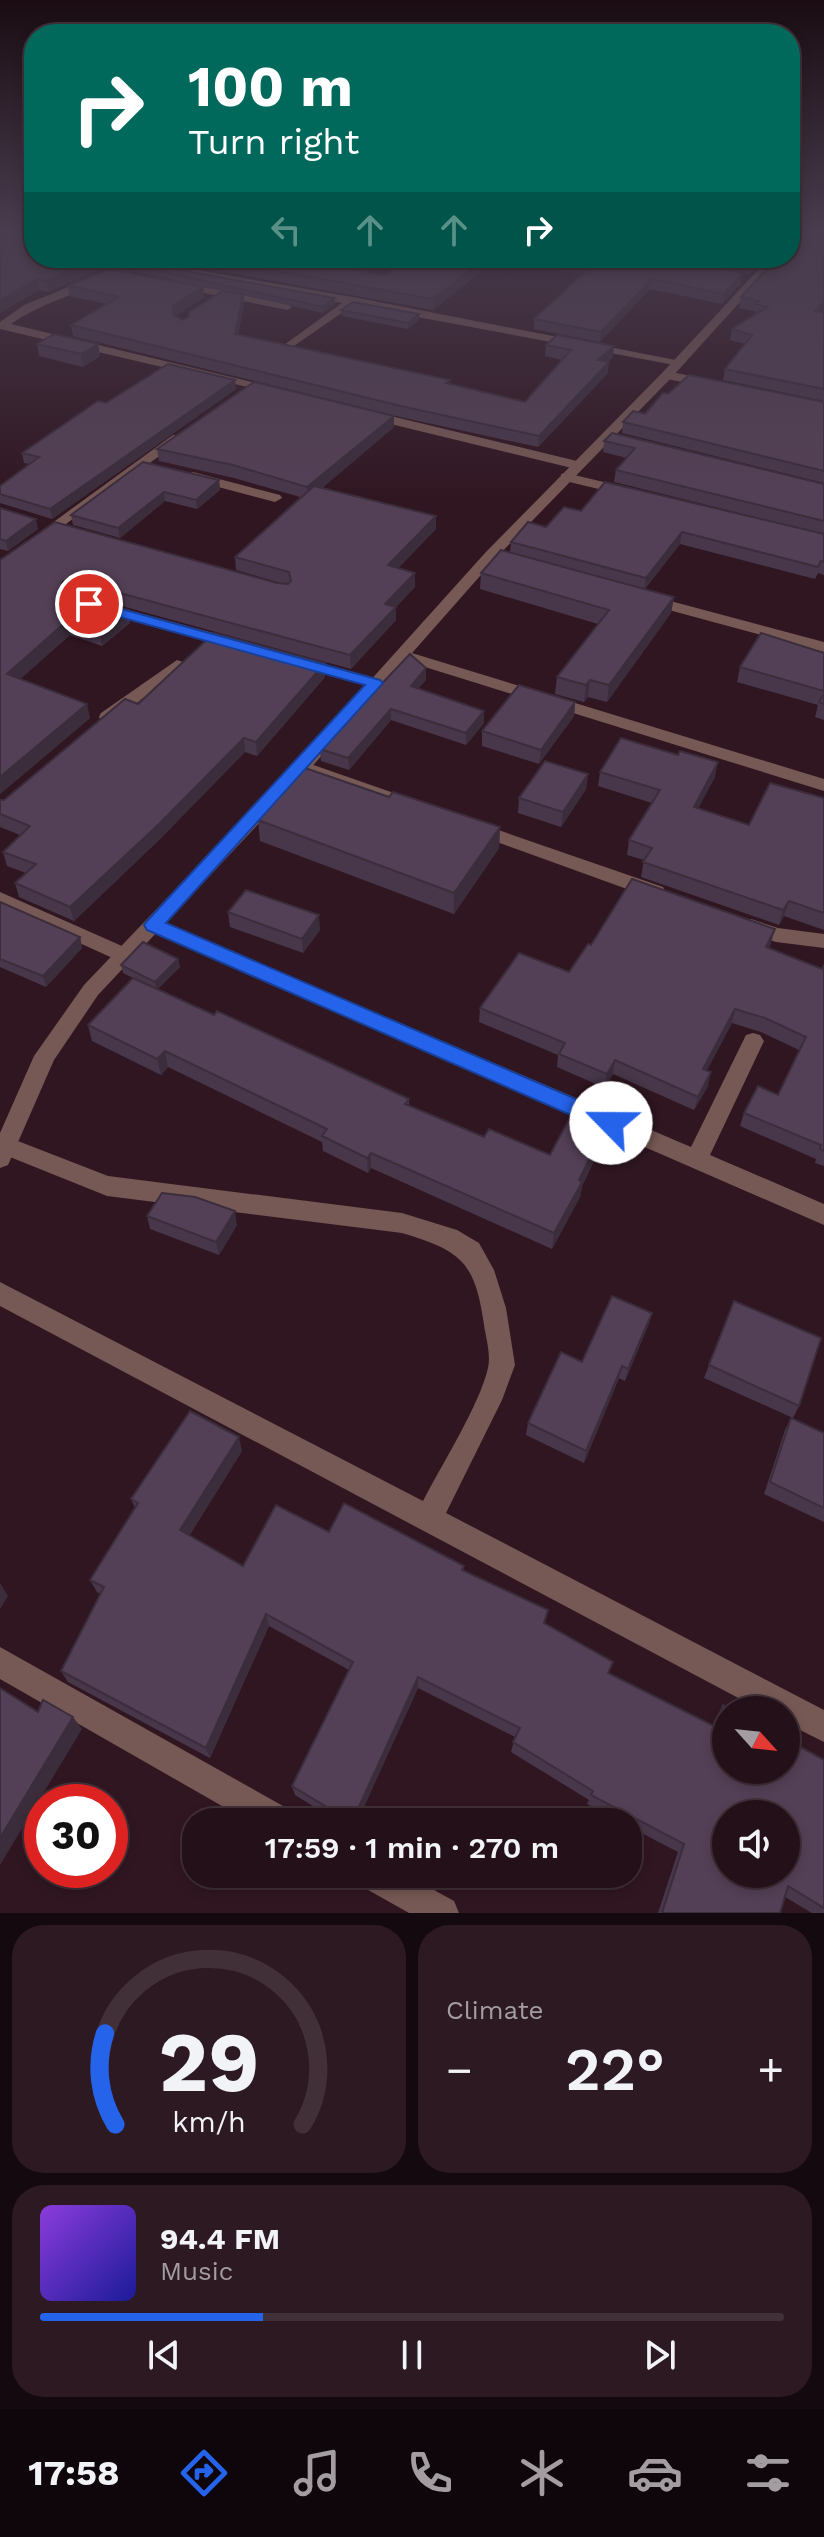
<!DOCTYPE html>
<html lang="en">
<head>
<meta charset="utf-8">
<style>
	:root { --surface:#241019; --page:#2c1922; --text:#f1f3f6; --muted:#a39da2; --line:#413038; --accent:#2563eb }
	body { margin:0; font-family:"Work Sans",sans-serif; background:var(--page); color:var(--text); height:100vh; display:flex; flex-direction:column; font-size:30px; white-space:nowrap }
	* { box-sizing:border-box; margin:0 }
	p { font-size:26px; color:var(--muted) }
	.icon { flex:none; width:44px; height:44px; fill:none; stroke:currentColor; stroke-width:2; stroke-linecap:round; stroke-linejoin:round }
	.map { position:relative; height:1913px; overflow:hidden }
	.sheet { display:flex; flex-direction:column; gap:12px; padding:12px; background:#14090e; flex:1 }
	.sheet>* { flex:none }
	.hud { position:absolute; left:24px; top:24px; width:776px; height:244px; border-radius:32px; box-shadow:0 4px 12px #0003,0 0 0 2px var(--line); background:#00695c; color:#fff; overflow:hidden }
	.needle { width:52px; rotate:117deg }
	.controls { position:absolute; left:712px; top:1696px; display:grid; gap:16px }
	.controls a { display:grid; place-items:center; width:88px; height:88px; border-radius:50%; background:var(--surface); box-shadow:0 4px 12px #0003,0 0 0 2px var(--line); font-size:40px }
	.speed { position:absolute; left:24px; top:1784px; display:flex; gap:16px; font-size:40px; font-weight:700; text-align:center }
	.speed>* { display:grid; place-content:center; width:104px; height:104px; border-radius:50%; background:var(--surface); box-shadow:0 4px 12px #0003,0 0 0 2px var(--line); line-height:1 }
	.speed .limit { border:12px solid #d22; background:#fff; color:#111 }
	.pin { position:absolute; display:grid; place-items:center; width:68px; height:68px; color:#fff; margin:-34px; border:4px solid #fff; border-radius:50%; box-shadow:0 2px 8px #0007 }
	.me { position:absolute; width:88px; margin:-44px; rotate:293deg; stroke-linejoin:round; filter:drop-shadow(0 0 6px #0008) }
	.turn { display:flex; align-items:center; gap:28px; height:168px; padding:0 32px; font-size:36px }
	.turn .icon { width:104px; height:104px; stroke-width:2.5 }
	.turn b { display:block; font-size:56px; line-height:68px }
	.lanes { display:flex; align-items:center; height:76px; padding:0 32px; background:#0003; justify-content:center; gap:40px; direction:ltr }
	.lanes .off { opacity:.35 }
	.big { font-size:60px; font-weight:600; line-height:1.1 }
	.sheet .widget { flex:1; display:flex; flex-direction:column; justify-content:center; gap:12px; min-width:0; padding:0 28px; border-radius:32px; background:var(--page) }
	.sheet .dial { align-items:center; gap:0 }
	.dial svg { height:208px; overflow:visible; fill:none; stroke:var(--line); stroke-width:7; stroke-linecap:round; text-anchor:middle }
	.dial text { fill:var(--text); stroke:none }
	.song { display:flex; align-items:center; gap:24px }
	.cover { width:96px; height:96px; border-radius:12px; background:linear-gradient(135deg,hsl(270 70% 55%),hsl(240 70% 35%)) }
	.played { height:8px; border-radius:4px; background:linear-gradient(90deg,var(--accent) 30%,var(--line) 30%) }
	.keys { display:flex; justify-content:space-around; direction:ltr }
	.heat { display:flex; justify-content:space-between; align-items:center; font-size:44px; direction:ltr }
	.sheet .tiles { flex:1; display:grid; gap:12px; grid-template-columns:1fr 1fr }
	.widget:last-child { grid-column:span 2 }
	.trip { position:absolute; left:182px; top:1808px; width:460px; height:80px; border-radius:32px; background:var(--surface); box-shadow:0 4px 12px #0003,0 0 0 2px var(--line); font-weight:600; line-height:80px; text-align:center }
	.tabs { display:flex; height:128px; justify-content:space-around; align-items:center; background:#0e060a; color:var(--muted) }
	.tabs .icon { width:56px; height:56px }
	.tabs .current { color:var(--accent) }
	.tabs b { font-size:36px; color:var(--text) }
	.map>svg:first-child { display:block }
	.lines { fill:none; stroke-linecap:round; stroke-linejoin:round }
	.minor { fill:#765854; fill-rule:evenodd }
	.tertiary { fill:#765854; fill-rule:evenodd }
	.wall { fill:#48374a }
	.shaded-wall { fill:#3b2d3c }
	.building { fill:#544056; stroke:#3b2d3c; stroke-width:2; fill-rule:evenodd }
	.route { fill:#2563eb; stroke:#184099; stroke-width:2 }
</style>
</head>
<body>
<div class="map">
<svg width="824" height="1913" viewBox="0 0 824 1913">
	<rect width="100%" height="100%" fill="#301621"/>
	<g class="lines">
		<!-- minor -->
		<g class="minor">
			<path d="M 131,258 L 143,258 C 106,290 51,295 11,324 L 277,388 L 277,394 L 0,329 L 0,322 L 24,305 L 108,271 Z"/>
			<polygon points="156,263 353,297 686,362 680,366 353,305 288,350 284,349 284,345 342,303 152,268 151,266"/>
			<polygon points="179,282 287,304 292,307 287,310 175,287 174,285"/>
			<polygon points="667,371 714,381 716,384 710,388 663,378 663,372"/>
			<polygon points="370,411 581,462 583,465 576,469 366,418 366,412"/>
			<polygon points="173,435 184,438 0,572 0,561"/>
			<polygon points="193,472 280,495 282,498 275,502 188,479 186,476"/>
			<polygon points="566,473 633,489 635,492 628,496 561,480 561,474"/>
			<polygon points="648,595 824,642 824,652 643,603 643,597"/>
			<polygon points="102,603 243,641 245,644 237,649 97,611 94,608"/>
			<polygon points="402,650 824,779 824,791 396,658 394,655"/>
			<polygon points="298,657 381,680 383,683 375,688 292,665 290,662"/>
			<polygon points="177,660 183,662 183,668 113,721 101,721 99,717 101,713"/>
			<polygon points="302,761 391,792 394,796 385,802 296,771 293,767 296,763"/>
			<polygon points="475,822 663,887 666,892 663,897 649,897 469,832 466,828 469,824"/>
			<polygon points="0,892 131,950 134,955 131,960 117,960 0,907"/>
			<polygon points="153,918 691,1147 746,1035 753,1033 760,1035 764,1041 710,1155 824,1204 824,1225 146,930 143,925"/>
			<polygon points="751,919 778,928 824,934 824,948 776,942 744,931 741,926"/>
			<path d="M 5,1136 L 108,1176 L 402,1213 L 457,1230 L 479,1243 L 494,1270 L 506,1308 L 515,1365 L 502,1400 L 446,1513 L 824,1710 L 824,1742 L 786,1723 L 786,1710 L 761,1710 L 0,1306 L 0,1282 L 423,1501 C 441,1466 480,1404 488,1368 C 491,1355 486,1338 484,1325 C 475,1261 461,1251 402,1233 L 107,1196 L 0,1153 L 0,1137 Z"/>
			<polygon points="0,1647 292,1811 297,1822 250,1822 0,1679"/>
			<polygon points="357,1874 405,1874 454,1901 459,1913 409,1913 361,1886"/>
		</g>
		<!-- tertiary -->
		<polygon class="tertiary" points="769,258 780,258 671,378 495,559 308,771 98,995 54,1060 8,1165 0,1168 0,1133 34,1056 84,985 296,763 485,553 663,372"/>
	</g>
	<!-- wall -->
	<g class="wall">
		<polygon points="792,238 822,312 824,312 824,401 723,380 725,369 745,344 730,340 732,329 755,315 755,311 739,308 741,297 790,258"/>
		<polygon points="34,258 126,258 48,292 39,290 0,313"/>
		<polygon points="149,258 286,258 385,275 409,258 498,258 433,310"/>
		<polygon points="502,258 765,258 749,275 743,273 741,283 722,304 650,289 600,342 534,329 534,319 583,275"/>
		<polygon points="127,264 334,298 335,305 323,313 243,295 244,305 238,335 525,402 562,360 545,356 546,345 613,357 607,362 608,373 538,447 405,418 73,336 71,325 106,304 70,296 68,286 203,287 204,298 175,316 183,320 189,317 222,291 128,270"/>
		<polygon points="341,310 419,314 419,320 408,329 342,316"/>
		<polygon points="37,344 98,344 100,356 83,367 39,356"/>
		<polygon points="235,380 236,389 52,519 0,503 0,486 30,464 24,463 22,453 106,403"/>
		<polygon points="668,394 824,402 824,483 622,433 623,422 645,414"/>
		<polygon points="394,416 394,427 322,488 436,529 398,568 415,573 415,587 396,607 396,620 351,669 71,592 68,594 128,610 130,623 102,646 70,635 20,679 90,718 0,794 0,560 284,584 236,570 235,557 300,497 234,478 159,461 157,449"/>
		<polygon points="604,441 824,484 824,534 614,482 616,470 627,458 603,452"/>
		<polygon points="143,462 219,480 220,490 197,509 165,501 120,538 73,525 71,515"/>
		<polygon points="0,508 38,529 8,551 0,549"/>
		<polygon points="581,511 824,534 824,575 818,573 815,579 680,544 645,589 674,597 671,613 607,702 588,697 584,702 555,694 557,677 598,624 480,589 481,573 510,552 511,542"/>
		<polygon points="824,653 824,720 815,717 818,705 737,682 740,667"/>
		<polygon points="325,663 325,677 257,756 245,752 159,840 74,921 19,897 15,883 26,873 7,866 3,852 20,835 0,827 0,800 4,800 138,704"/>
		<polygon points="426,668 426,680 418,688 484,723 466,745 391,720 349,770 321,761 320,749"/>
		<polygon points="575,702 574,716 539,764 482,746 482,731"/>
		<polygon points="600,772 715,777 698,808 749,825 824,798 824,930 784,916 779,925 641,877 644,860 627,855 629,840 652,803 598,786"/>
		<polygon points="588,774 586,789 561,827 518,813 519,798"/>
		<polygon points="389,797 500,827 499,848 454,914 260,841 258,820"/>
		<polygon points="0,902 80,937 82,948 46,987 0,967"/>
		<polygon points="228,912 320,930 303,953 230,927"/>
		<polygon points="771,943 769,948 822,969 824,965 824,1166 815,1163 816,1159 740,1126 744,1113 778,1095 799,1050 761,1032 732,1023 707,1070 708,1086 694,1110 613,1074 605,1088 557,1067 558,1055 479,1022 480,1008 569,972 591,945"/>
		<polygon points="178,959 180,967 157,989 409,1099 409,1106 484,1137 550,1155 607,1134 582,1186 580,1197 552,1249 371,1168 368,1173 323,1151 322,1142 168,1067 161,1075 92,1041 88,1025 139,981 123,973 121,965"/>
		<polygon points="147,1216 237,1225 219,1255 150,1229"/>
		<polygon points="734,1301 799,1406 793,1418 704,1378"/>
		<polygon points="652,1313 648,1326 625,1381 619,1378 584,1463 526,1435 528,1423 582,1362"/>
		<polygon points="791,1418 824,1433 824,1522 764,1494 785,1430"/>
		<polygon points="242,1451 189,1536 243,1566 329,1532 464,1566 464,1570 545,1623 608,1673 713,1725 717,1716 723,1705 824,1760 824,1913 812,1913 785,1897 780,1913 658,1913 678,1852 628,1826 628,1822 621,1822 587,1804 589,1800 511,1752 515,1737 418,1688 357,1822 339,1822 295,1795 292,1786 349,1670 269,1626 210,1758 68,1682 61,1671 101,1594 97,1592 90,1580 135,1508 131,1499"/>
	</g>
	<!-- shaded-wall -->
	<g class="shaded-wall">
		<polygon points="101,258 126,258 48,292 46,281"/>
		<polygon points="486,258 498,258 433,310 433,299"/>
		<polygon points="757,258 765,258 749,275 751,265"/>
		<polygon points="743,273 741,283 722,304 724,294"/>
		<polygon points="37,279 39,290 0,313 0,301"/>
		<polygon points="652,279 650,289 600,342 601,332"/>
		<polygon points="203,287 204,298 174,316 173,315 173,306"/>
		<polygon points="243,294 244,305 236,345 235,334"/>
		<polygon points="334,298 335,305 323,313 323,307"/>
		<polygon points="824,302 824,311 813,321 815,311"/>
		<polygon points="419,314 419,320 408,329 408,323"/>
		<polygon points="98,344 100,356 83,367 81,354"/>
		<polygon points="614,346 613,357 597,371 598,360"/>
		<polygon points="609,362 608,373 538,447 539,436"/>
		<polygon points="235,380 236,389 52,519 50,509"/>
		<polygon points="394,416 394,427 308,500 307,487"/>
		<polygon points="219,480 220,490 197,509 196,500"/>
		<polygon points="164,492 165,501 120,538 118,528"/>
		<polygon points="436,516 436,529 388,579 388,565"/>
		<polygon points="36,519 38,529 8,551 6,541"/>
		<polygon points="682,532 680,544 644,590 646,578"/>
		<polygon points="415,573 415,587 396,607 396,620 351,669 350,655 385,604"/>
		<polygon points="68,579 71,592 65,595 62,582"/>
		<polygon points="674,597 671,613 607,702 609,685"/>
		<polygon points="128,610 130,623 102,646 99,632"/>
		<polygon points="67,621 70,635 10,688 7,674"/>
		<polygon points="325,663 325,677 257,756 256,742"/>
		<polygon points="426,668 426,680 411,697 411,686"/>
		<polygon points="590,680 588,697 584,702 586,685"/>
		<polygon points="575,702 574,716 539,764 541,750"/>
		<polygon points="87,704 90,718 0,794 0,777"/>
		<polygon points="391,709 391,720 349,770 348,758"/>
		<polygon points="484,711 484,723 466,745 466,733"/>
		<polygon points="244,738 245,752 159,840 74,921 70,907"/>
		<polygon points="718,762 715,777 691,822 694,807"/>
		<polygon points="588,774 586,789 561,827 563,812"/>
		<polygon points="500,827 499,848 454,914 454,893"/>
		<polygon points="789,901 784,916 779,925 783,910"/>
		<polygon points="319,915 320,930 303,953 302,939"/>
		<polygon points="775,929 771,943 762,961 766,947"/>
		<polygon points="80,937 82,948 46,987 43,976"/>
		<polygon points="178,959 180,967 157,990 155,982"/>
		<polygon points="735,1009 732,1023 700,1083 703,1069"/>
		<polygon points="165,1051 168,1067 161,1075 157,1059"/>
		<polygon points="615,1060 613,1074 605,1088 607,1074"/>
		<polygon points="711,1072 708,1086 694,1110 698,1097"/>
		<polygon points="610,1118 607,1134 582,1186 580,1197 552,1249 554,1233"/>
		<polygon points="371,1153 371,1168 368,1173 367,1158"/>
		<polygon points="235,1211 237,1225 219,1255 216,1242"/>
		<polygon points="652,1313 648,1326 625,1381 628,1369"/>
		<polygon points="622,1366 619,1378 584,1463 586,1451"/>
		<polygon points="239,1437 242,1451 184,1544 180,1530"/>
		<polygon points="0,1583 8,1596 0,1609"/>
		<polygon points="266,1614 269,1626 210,1758 206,1748"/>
		<polygon points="418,1677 418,1688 357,1822 352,1822"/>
		<polygon points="73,1717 82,1729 0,1865 0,1838"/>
	</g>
	<!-- building -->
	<g class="building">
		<polygon points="0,231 34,231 34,258 101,258 46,281 37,279 0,301"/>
		<polygon points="790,231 792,238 800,231 824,231 824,302 815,311 824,312 824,389 725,369 752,335 732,329 768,307 756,304 759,301 741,297 777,258 790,258"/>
		<polygon points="203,258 286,258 385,275 409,258 486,258 433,299"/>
		<polygon points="551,258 672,258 743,273 724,294 652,279 601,332 534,319 592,266"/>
		<polygon points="720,258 757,258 751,265"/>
		<polygon points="130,261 334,298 323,307 127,264"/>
		<polygon points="109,269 203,287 173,306 173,315 183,320 189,317 189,312 223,291 243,294 235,334 450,380 446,383 525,402 571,350 546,345 557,335 614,346 598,360 609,362 539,436 405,407 71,325 119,297 68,286"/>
		<polygon points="353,302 419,314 408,323 341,310"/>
		<polygon points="54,334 98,344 81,354 37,344"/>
		<polygon points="168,364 235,380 50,509 0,494 0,486 39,457 22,453 98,401 106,403"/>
		<polygon points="689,375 824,402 824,471 623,422 633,411 645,414 663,393 668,394"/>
		<polygon points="254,382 394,416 307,487 233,465 157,449"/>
		<polygon points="612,433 824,484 824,521 616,470 635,448 604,441"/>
		<polygon points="143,462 219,480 196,500 164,492 118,528 71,515"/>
		<polygon points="605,482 824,534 824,562 821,561 818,567 682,532 646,578 511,542 528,522 546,527 564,507 581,511"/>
		<polygon points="314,486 436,516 388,565 415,573 385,604 396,607 350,655 68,579 62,582 63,592 128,610 99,632 67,621 7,674 87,704 0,777 0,560 55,522 277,583 288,584 291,581 289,572 235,557"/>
		<polygon points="0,508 36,519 6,541 0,539"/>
		<polygon points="501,550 674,597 609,685 590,680 586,685 557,677 609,610 481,573"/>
		<polygon points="214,633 325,663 256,742 244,738 157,826 70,907 15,883 36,864 3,852 30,826 0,814 0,800 4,800 125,699 138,704"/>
		<polygon points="761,633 824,653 824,691 740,667"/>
		<polygon points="410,654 426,668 411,686 484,711 466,733 391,709 348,758 320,749"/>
		<polygon points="519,685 575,702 541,750 482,731"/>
		<polygon points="824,694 824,704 819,702"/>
		<polygon points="621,738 678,755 680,751 718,762 694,807 749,825 770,783 824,798 824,913 789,901 783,910 643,862 652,848 629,840 660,790 600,772"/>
		<polygon points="545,761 588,774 563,812 519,798"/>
		<polygon points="305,768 389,797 393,792 500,827 454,893 258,820"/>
		<polygon points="632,879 775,929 766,947 822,969 824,965 824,1151 820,1149 821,1145 744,1113 758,1086 778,1095 806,1037 765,1018 735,1009 703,1069 711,1072 698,1097 615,1060 607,1074 559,1054 565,1043 480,1008 519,953 569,972 588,944 591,945"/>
		<polygon points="246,890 319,915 302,939 228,912"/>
		<polygon points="0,902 80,937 43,976 0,959"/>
		<polygon points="143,942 178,959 155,982 121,965"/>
		<polygon points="133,978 214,1015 217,1011 409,1099 405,1104 484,1137 489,1129 550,1155 577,1104 610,1118 579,1180 582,1182 554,1233 371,1153 367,1158 322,1136 327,1129 165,1051 157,1059 88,1025"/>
		<polygon points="162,1193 195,1197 235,1211 216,1242 147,1216"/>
		<polygon points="612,1296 652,1313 628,1369 622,1366 586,1451 528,1423 561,1352 582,1362"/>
		<polygon points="734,1301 821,1338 799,1406 709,1365"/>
		<path d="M 190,1411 L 239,1437 L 180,1530 L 243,1566 L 276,1505 L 329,1532 L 344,1503 L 464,1566 L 462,1570 L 548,1610 L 544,1623 L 613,1662 L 608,1673 L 716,1727 L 723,1705 L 733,1710 L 726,1710 L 726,1770 L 786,1770 L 786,1739 L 824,1760 L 824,1908 L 788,1886 L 780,1913 L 662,1913 L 684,1844 L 591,1795 L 593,1791 L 513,1742 L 520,1728 L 418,1677 L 352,1822 L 292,1786 L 353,1662 L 266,1614 L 206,1748 L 61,1671 L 104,1587 L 90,1580 L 138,1503 L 131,1499 ZM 726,1814 L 786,1814 L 786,1874 L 726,1874 Z"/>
		<polygon points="791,1418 824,1433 824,1508 770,1482"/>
		<polygon points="0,1688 38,1712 43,1700 73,1717 0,1838"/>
	</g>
	<!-- sky -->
	<linearGradient id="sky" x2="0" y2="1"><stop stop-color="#1a0c12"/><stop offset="0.46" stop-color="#483c4e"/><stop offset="1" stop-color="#483c4e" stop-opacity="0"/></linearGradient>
	<rect width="824" height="499" fill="url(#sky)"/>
	<!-- route -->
	<polygon class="route" points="89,600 380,680 383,683 166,923 618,1117 621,1123 618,1129 611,1131 603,1129 147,930 144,925 147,921 365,685 84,607 84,601"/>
</svg>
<div class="controls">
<a><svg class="needle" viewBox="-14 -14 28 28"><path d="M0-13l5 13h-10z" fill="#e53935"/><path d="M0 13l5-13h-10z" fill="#a39da2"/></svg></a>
<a><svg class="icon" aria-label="sound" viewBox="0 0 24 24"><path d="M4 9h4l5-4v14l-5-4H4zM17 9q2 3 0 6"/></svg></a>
</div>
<div class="speed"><div class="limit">30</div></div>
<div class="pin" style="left:89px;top:604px;background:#d93025"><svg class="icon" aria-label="arrive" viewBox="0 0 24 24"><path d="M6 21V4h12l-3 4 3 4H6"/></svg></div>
<svg class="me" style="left:611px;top:1123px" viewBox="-20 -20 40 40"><circle r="19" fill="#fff"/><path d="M0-13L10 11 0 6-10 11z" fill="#2563eb"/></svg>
<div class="trip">17:59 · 1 min · 270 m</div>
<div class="hud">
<div class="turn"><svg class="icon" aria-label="right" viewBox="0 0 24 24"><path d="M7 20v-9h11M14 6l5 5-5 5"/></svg><div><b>100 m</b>Turn right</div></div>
<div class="lanes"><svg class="icon off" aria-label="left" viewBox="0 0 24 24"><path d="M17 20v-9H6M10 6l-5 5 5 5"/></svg><svg class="icon off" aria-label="ahead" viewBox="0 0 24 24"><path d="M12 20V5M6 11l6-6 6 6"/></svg><svg class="icon off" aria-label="ahead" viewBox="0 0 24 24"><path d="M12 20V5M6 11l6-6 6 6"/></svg><svg class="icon" aria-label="right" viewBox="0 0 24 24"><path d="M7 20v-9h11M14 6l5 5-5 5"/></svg></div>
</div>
</div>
<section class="sheet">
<div class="tiles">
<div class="widget dial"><svg viewBox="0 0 100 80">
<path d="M14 69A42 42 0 1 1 86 69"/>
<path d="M14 69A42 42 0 0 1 10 34" stroke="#2563eb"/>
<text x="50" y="56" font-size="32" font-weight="700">29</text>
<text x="50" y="72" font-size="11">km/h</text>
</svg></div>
<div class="widget"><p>Climate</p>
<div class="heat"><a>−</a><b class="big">22°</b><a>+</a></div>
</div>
<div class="widget">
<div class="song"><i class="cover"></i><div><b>94.4 FM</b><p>Music</p></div></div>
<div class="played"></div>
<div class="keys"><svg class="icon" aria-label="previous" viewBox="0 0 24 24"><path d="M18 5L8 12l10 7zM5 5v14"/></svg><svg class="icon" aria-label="pause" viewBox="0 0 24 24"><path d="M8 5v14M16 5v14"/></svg><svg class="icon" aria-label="next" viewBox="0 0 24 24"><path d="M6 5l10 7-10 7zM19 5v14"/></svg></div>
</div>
</div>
</section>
<nav class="tabs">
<b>17:58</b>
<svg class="icon current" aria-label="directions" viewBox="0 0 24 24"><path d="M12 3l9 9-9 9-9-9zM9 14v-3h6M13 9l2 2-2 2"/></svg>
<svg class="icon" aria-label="music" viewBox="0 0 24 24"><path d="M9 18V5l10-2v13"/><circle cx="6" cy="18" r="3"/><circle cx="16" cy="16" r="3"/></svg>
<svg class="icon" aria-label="phone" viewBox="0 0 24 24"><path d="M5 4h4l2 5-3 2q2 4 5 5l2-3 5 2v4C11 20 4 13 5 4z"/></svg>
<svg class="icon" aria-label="climate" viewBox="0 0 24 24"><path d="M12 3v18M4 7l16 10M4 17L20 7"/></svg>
<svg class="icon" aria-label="car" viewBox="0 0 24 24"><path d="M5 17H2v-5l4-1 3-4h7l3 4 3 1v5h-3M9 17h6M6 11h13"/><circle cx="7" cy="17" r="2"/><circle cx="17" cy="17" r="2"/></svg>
<svg class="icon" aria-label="filters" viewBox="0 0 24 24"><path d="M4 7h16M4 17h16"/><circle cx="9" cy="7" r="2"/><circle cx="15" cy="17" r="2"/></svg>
</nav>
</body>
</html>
